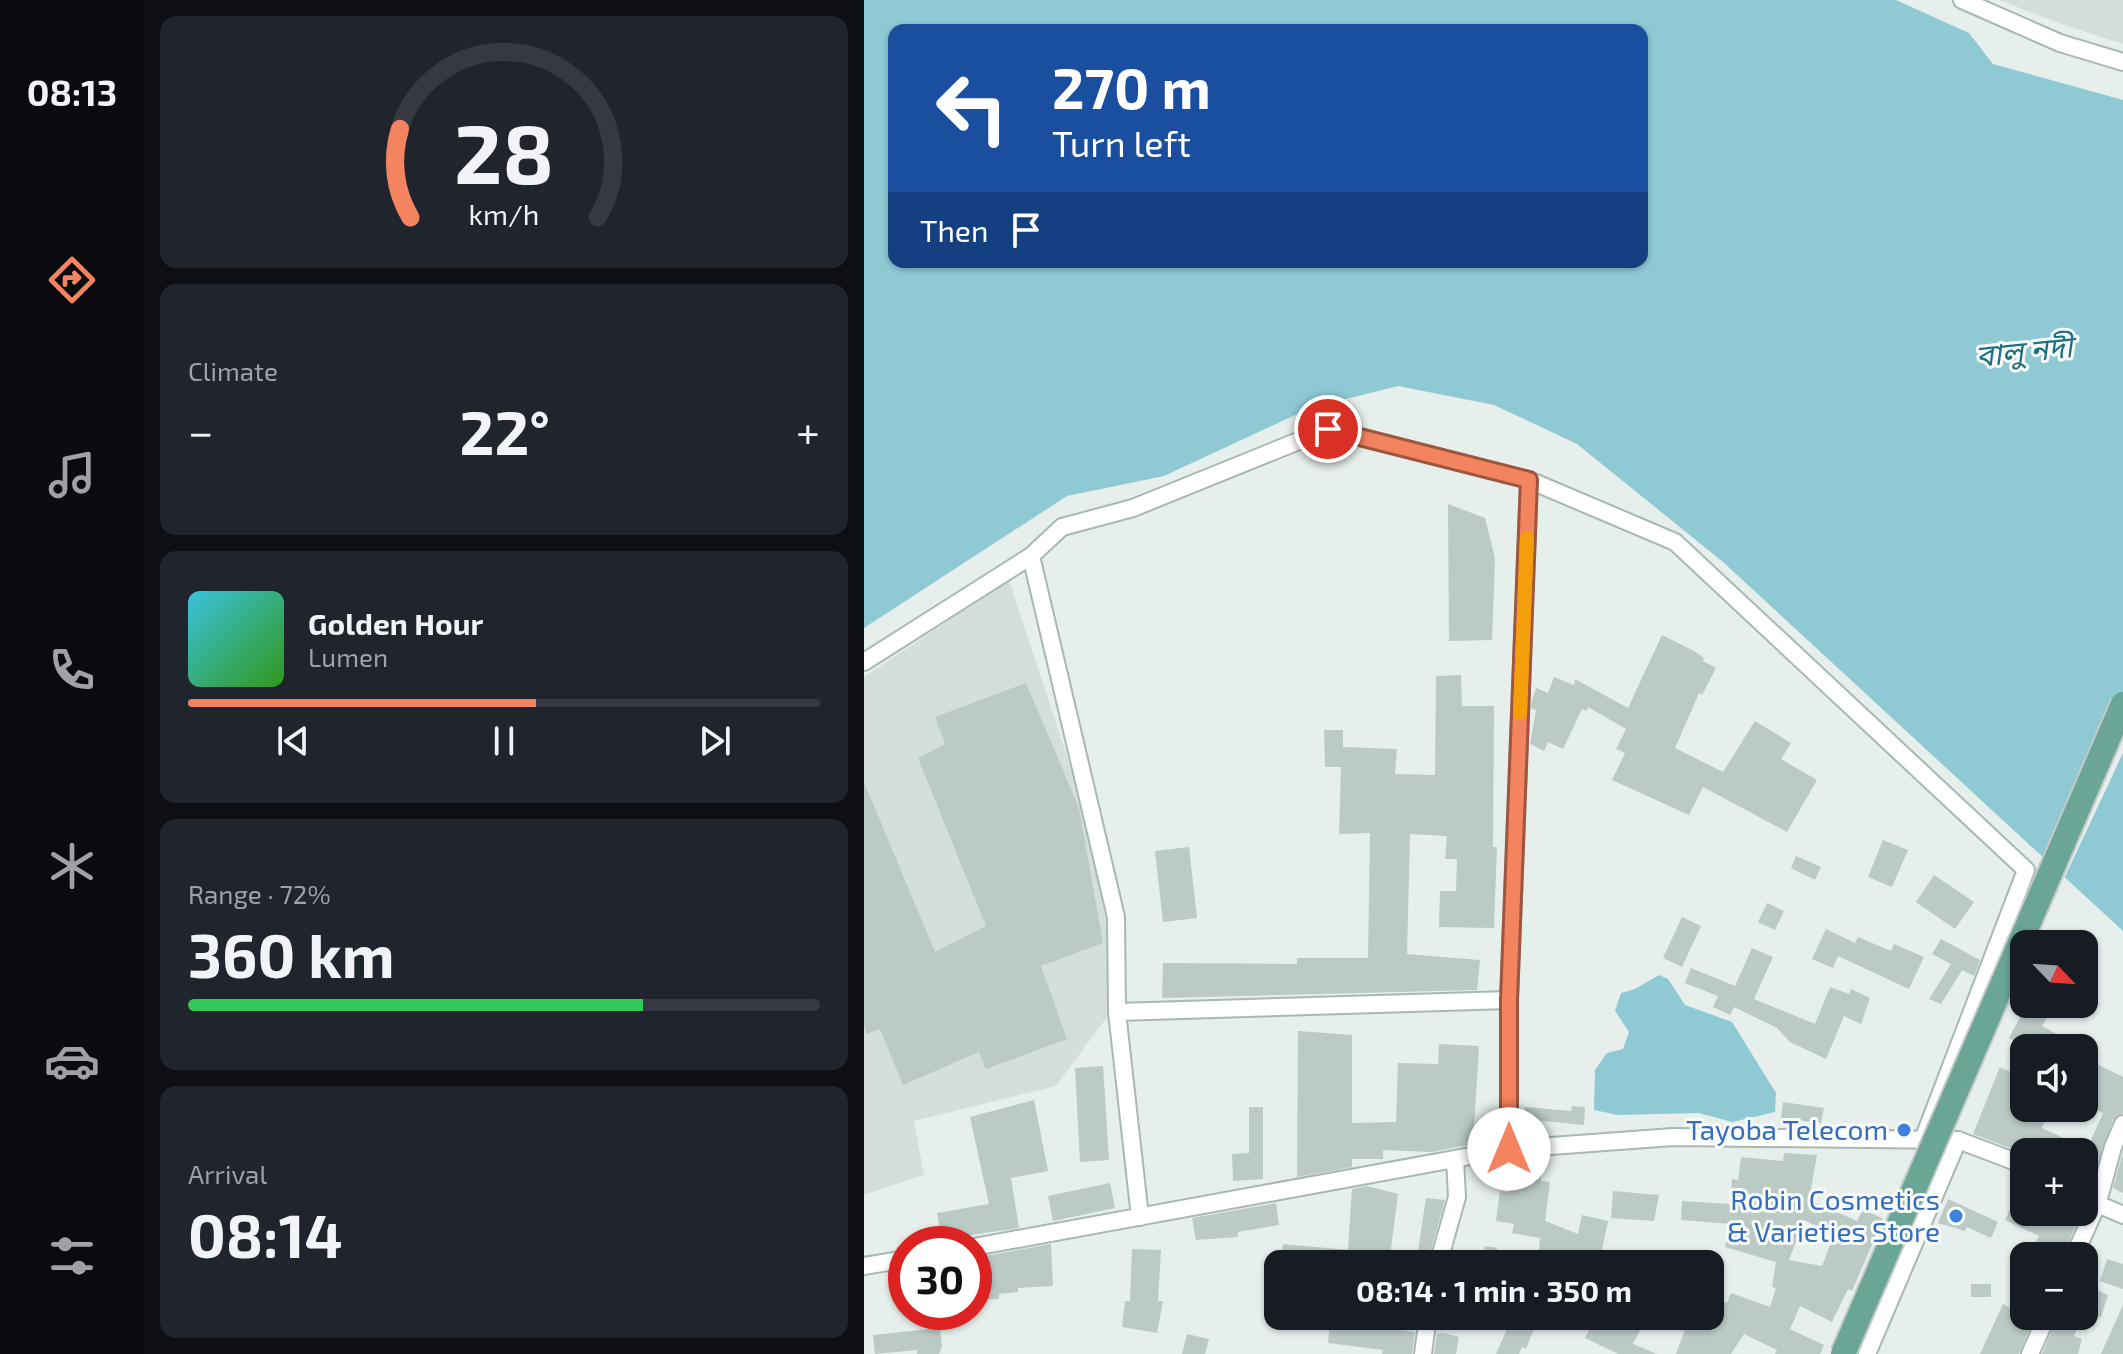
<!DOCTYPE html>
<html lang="en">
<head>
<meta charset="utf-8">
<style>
	:root { --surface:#171b24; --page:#20242c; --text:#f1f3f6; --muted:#9ea1a6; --line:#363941; --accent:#f4845f }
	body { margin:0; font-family:"Exo 2","Noto Sans Bengali",sans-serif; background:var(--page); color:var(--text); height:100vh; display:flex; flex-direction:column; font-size:30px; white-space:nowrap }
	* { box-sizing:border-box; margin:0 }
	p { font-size:26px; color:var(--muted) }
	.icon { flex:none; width:44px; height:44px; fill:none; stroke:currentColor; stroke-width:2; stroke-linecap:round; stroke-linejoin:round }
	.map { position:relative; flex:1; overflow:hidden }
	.panel { display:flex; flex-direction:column; gap:16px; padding:16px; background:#0d0f14; width:720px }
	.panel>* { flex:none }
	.banner { position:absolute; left:24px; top:24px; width:760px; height:244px; border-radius:16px; box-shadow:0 2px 6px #0004; background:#1a4fa0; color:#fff; overflow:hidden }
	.needle { width:52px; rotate:115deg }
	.fabs { position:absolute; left:1146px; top:930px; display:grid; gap:16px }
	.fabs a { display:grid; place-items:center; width:88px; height:88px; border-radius:16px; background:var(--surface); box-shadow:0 2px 6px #0004; font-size:40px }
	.speed { position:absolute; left:24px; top:1226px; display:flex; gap:16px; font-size:40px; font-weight:700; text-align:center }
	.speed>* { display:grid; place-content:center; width:104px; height:104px; border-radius:50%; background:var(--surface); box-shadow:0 2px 6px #0004; line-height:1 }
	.speed .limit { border:12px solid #d22; background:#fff; color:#111 }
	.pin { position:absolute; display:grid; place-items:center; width:68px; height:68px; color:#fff; margin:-34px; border:4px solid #fff; border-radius:50%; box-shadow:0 2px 8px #0007 }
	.me { position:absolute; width:88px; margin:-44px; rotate:0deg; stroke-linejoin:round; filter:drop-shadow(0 0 6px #0008) }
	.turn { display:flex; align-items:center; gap:28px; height:168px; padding:0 32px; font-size:36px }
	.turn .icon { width:104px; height:104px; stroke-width:2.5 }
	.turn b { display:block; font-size:56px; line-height:68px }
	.then { display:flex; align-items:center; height:76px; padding:0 32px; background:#0003; gap:16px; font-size:30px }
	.big { font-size:60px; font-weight:700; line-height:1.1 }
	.panel .widget { flex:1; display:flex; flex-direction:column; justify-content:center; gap:12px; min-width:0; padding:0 28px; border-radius:16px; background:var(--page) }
	.panel .dial { align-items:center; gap:0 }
	.dial svg { height:208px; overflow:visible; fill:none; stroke:var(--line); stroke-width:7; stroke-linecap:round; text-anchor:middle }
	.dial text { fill:var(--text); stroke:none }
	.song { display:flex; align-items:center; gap:24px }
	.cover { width:96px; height:96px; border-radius:12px; background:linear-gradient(135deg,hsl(190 70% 55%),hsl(110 70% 35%)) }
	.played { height:8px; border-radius:4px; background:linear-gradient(90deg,var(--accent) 55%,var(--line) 55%) }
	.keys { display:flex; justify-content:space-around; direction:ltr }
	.heat { display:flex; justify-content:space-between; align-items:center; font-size:44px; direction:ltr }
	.charge { height:12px; border-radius:6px; background:linear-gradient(90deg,#34c759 72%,var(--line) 0) }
	.trip { position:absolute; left:400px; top:1250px; width:460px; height:80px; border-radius:16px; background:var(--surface); box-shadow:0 2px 6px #0004; font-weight:700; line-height:80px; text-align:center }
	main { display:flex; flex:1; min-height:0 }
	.tab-bar { display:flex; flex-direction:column; width:144px; justify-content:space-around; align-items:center; background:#090b0e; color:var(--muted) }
	.tab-bar .icon { width:56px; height:56px }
	.tab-bar .on { color:var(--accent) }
	.tab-bar b { font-size:36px; color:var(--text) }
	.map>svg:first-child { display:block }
	.built { fill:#d4dfda }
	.water { fill:#8ec9d4; fill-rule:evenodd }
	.pier { fill:#e6efeb }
	.building { fill:#bbcac4; fill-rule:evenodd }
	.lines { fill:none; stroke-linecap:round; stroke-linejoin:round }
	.street-casing { stroke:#a8b8b2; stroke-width:20 }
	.street { stroke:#fff; stroke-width:16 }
	.primary-bridge-casing { stroke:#c2cac8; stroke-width:28; stroke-linecap:butt }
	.primary-bridge { stroke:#6aa596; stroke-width:24 }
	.route-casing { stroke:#9f563e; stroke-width:20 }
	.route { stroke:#f4845f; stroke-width:14 }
	.slow { stroke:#f59e0b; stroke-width:14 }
	.shop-dot { fill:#3f7fe0; stroke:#f7fbf9; stroke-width:3 }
	.labels { text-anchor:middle; stroke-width:6; stroke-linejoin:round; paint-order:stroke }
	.shop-label { font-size:28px; fill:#366cbe; stroke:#f7fbf9; text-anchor:end }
	.water-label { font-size:30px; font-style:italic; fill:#1c6f80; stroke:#f7fbf9 }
</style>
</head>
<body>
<main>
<nav class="tab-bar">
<b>08:13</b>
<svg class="icon on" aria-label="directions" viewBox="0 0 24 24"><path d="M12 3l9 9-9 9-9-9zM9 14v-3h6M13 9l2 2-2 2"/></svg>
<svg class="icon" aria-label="music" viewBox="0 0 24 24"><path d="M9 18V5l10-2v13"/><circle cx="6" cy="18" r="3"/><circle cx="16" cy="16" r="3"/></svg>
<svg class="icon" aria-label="phone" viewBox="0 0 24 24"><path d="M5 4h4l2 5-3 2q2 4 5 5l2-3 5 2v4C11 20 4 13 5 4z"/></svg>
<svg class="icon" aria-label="climate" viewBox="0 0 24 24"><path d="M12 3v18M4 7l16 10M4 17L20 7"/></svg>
<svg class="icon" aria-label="car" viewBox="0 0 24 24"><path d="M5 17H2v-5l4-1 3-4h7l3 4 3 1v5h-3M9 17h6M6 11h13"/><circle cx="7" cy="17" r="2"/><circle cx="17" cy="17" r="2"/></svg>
<svg class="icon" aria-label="filters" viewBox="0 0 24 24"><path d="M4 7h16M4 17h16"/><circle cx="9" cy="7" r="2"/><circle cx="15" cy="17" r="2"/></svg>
</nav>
<section class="panel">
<div class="widget dial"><svg viewBox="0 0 100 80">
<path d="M14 69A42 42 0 1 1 86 69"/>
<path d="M14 69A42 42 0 0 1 10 35" stroke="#f4845f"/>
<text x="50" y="56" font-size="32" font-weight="700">28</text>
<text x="50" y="72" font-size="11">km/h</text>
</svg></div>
<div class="widget"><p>Climate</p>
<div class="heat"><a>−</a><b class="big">22°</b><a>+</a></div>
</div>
<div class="widget">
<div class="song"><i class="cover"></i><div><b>Golden Hour</b><p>Lumen</p></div></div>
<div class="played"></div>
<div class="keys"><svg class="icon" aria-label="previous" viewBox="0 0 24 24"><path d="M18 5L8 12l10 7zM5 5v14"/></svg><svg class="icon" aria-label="pause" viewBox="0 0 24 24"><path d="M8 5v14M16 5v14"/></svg><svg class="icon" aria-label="next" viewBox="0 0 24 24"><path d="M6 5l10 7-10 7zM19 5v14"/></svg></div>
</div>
<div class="widget"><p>Range · 72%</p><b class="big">360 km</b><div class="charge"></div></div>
<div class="widget"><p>Arrival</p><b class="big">08:14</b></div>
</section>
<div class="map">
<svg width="1259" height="1354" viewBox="0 0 1259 1354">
	<rect width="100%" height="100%" fill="#e6efeb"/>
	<!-- built -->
	<g class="built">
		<polygon points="1135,0 1259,0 1259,44 1197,24"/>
		<polygon points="145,580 224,821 245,937 243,1017 192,1086 50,1121 60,1175 0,1195 0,677"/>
	</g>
	<!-- water -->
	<g class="water">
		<path d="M 0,0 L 1032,0 L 1105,33 L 1129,64 L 1259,100 L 1259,931 L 859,562 L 713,444 L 630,405 L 534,386 L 446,408 L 300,476 L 203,496 L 0,628 ZM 30,30 L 778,30 L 778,262 L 30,262 Z"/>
		<polygon points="795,975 804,979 821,1005 868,1022 912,1093 911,1112 868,1122 835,1113 754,1115 730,1110 731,1070 743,1053 759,1049 765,1032 751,1011 757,993 771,989"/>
	</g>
	<!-- pier -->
	<polygon class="pier" points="1259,695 1259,753 1199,881 1181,864"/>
	<!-- building -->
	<g class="building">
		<polygon points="584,504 621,518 631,558 628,640 585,641"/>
		<polygon points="798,635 830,651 840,658 839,661 852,668 838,695 835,693 811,748 859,772 891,721 927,743 917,759 953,780 923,832 839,787 825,815 748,780 761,753 752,749 762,729 724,707 723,711 718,709 699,749 684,742 680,751 666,744 672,710 667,708 668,700 672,688 684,693 690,677 710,685 711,679 764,708"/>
		<polygon points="597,675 598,706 630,706 629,847 633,847 630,928 575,927 576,891 592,891 593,859 581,859 583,836 546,834 543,954 616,960 613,990 298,998 299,963 433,964 433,958 504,958 506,833 475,834 477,767 461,767 460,730 479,730 479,747 533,749 531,774 571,775 572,676"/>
		<polygon points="162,683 215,808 239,943 177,966 203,1039 122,1069 115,1052 39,1085 16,1029 3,1034 0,1026 0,782 71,952 122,926 54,758 81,744 71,717"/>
		<polygon points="1019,840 1044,850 1028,887 1004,877"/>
		<polygon points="325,847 333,918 299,922 291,851"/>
		<polygon points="932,856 957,867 951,880 927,868"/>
		<polygon points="1070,875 1110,902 1091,929 1052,902"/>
		<polygon points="903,903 920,911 911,930 894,922"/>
		<polygon points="818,917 837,926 818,967 799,958"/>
		<polygon points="962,929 991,943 994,937 1027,951 1030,944 1060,957 1045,989 974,956 969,968 948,959"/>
		<polygon points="1077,939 1116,960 1110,976 1098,970 1077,1004 1065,999 1087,964 1068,954"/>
		<polygon points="888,948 909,957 890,999 951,1024 966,987 985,994 987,989 1006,998 997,1024 980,1016 962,1059 926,1042 913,1028 870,1007 866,1015 849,1007 854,996 821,983 827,968 871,986"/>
		<polygon points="1163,1004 1191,1004 1178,1026 1200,1038 1195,1048 1164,1048 1145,1038"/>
		<polygon points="434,1031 488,1035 488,1123 532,1122 534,1063 574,1064 575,1044 615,1046 609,1144 568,1152 519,1150 519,1159 488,1159 488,1167 433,1177"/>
		<polygon points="1220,1058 1259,1077 1259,1113 1249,1120 1229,1179 1220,1175 1225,1152 1160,1153 1109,1134 1136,1067 1160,1078 1160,1108 1186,1108 1178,1128 1223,1149 1239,1113 1220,1104"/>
		<polygon points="239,1066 245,1160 216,1162 211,1068"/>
		<polygon points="170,1100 184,1171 147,1178 155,1228 78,1239 73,1213 125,1204 106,1117"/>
		<polygon points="919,1102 960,1108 957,1123 917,1118"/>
		<polygon points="708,1106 721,1107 720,1125 660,1119 661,1107 707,1111"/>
		<polygon points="385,1107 399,1107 399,1179 369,1181 368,1154 385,1153"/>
		<polygon points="1259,1152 1259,1193 1249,1188"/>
		<path d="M 920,1153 L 953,1155 L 945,1200 L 993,1221 L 999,1209 L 1019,1219 L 988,1291 L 984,1289 L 968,1322 L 936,1306 L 926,1329 L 960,1345 L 956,1354 L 911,1354 L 913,1350 L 880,1334 L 867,1354 L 812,1354 L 826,1316 L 846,1316 L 846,1296 L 863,1303 L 867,1293 L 906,1307 L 912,1288 L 908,1287 L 912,1262 L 861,1247 L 867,1224 L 817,1220 L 818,1201 L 866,1204 L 868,1179 L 874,1180 L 877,1157 L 919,1161 ZM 940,1220 L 970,1235 L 958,1266 L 925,1260 Z"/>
		<polygon points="644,1161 677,1161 677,1181 686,1182 681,1221 714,1234 718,1215 744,1221 735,1264 674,1264 678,1251 675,1250 676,1238 648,1233 650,1224 632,1221 636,1191 644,1192"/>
		<polygon points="1160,1180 1160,1212 1217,1213 1199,1256 1164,1256 1175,1236 1141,1220"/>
		<polygon points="246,1183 251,1208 189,1221 184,1196"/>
		<polygon points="503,1186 534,1194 525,1264 417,1264 419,1244 484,1250 488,1189"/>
		<polygon points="749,1191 795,1195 790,1221 747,1218"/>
		<polygon points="562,1198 581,1200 563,1264 552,1264"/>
		<polygon points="1084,1199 1134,1222 1127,1238 1103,1227 1101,1231 1074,1223"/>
		<polygon points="412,1203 415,1225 374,1232 374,1237 332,1240 328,1218"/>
		<polygon points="187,1244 189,1286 154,1288 154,1292 135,1294 135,1299 113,1300 110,1258"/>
		<polygon points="621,1246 633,1248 630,1264 618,1264"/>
		<polygon points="268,1249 297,1250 294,1301 299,1301 293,1333 258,1327 261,1301 266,1301"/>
		<polygon points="1243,1259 1259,1264 1259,1289 1236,1281"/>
		<rect x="1107" y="1284" width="20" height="13"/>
		<polygon points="1220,1284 1244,1295 1237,1317 1220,1312"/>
		<polygon points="1139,1304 1160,1316 1171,1316 1155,1354 1116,1354"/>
		<polygon points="1259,1305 1259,1354 1237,1354"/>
		<polygon points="649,1316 675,1316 662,1349 658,1347 655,1354 632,1354"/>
		<polygon points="732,1316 762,1316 779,1324 769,1344 793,1354 754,1354 721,1338"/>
		<polygon points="1194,1316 1219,1316 1210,1336 1218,1339 1214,1354 1178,1354"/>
		<polygon points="466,1321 551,1332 548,1354 518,1354 519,1350 464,1343"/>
		<polygon points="76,1328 78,1347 75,1354 53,1354 53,1350 11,1354 9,1335"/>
		<polygon points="579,1333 595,1337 592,1354 570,1354 573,1334"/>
		<polygon points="323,1334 345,1339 341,1354 318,1354"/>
	</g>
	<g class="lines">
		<!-- street casing -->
		<g class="street-casing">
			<g id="street">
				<polyline points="1098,0 1196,43 1259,62"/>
				<polyline points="167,556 252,917 253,1012 276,1217"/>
				<polyline points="0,662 167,556 198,527 269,508 464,429 665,480 811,542 1162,870 1058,1142"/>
				<polyline points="253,1012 645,1000"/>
				<polyline points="645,1149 645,1000 665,480"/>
				<polyline points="1220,1198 1259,1215"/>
				<polyline points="110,1247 645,1149 809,1137 1094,1140 1160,1165"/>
				<polyline points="1210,1256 1233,1205 1249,1147 1259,1124"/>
				<polyline points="574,1264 593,1197 591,1160"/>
				<polyline points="0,1266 42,1259"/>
				<polyline points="559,1354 564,1316"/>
				<polyline points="1003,1354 1094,1140"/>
				<polyline points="1166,1354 1183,1316"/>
			</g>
		</g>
		<!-- street -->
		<use href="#street" class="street"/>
		<!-- primary-bridge casing -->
		<g class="primary-bridge-casing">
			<polyline id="primary-bridge" points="979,1354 1259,704"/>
		</g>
		<!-- primary-bridge -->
		<use href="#primary-bridge" class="primary-bridge"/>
	</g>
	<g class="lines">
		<!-- route casing -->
		<g class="route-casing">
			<polyline id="route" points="464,429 665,480 645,1000 645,1149"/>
		</g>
		<!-- route -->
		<use href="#route" class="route"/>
		<!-- slow -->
		<polyline class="slow" points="656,713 663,538"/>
	</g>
	<!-- markers -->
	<g class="shop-dot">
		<circle cx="1040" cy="1130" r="8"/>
		<circle cx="1092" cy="1216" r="8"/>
	</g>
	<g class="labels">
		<!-- shop labels -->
		<g class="shop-label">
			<text x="1024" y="1140">Tayoba Telecom</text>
			<text x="1076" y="1210">Robin Cosmetics<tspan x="1076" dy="32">&amp; Varieties Store</tspan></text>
		</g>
		<!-- water labels -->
		<g class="water-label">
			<text transform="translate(1160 352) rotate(-6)" y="10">বালু নদী</text>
		</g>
	</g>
</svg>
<div class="fabs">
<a><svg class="needle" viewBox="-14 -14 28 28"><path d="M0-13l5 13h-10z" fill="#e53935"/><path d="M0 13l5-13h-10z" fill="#9ea1a6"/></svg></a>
<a><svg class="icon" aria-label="sound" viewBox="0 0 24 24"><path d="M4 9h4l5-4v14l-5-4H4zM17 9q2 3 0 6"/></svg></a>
<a>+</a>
<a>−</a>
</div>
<div class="speed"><div class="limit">30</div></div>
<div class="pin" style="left:464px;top:429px;background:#d93025"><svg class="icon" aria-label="arrive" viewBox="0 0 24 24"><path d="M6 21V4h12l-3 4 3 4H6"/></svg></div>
<svg class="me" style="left:645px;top:1149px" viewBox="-20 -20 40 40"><circle r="19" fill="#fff"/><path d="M0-13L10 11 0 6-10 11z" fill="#f4845f"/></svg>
<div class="trip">08:14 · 1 min · 350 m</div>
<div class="banner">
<div class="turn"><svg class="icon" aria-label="left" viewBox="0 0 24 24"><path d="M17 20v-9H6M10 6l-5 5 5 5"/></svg><div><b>270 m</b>Turn left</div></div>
<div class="then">Then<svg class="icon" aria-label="arrive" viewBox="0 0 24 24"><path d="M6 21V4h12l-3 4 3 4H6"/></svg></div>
</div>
</div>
</main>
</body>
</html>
